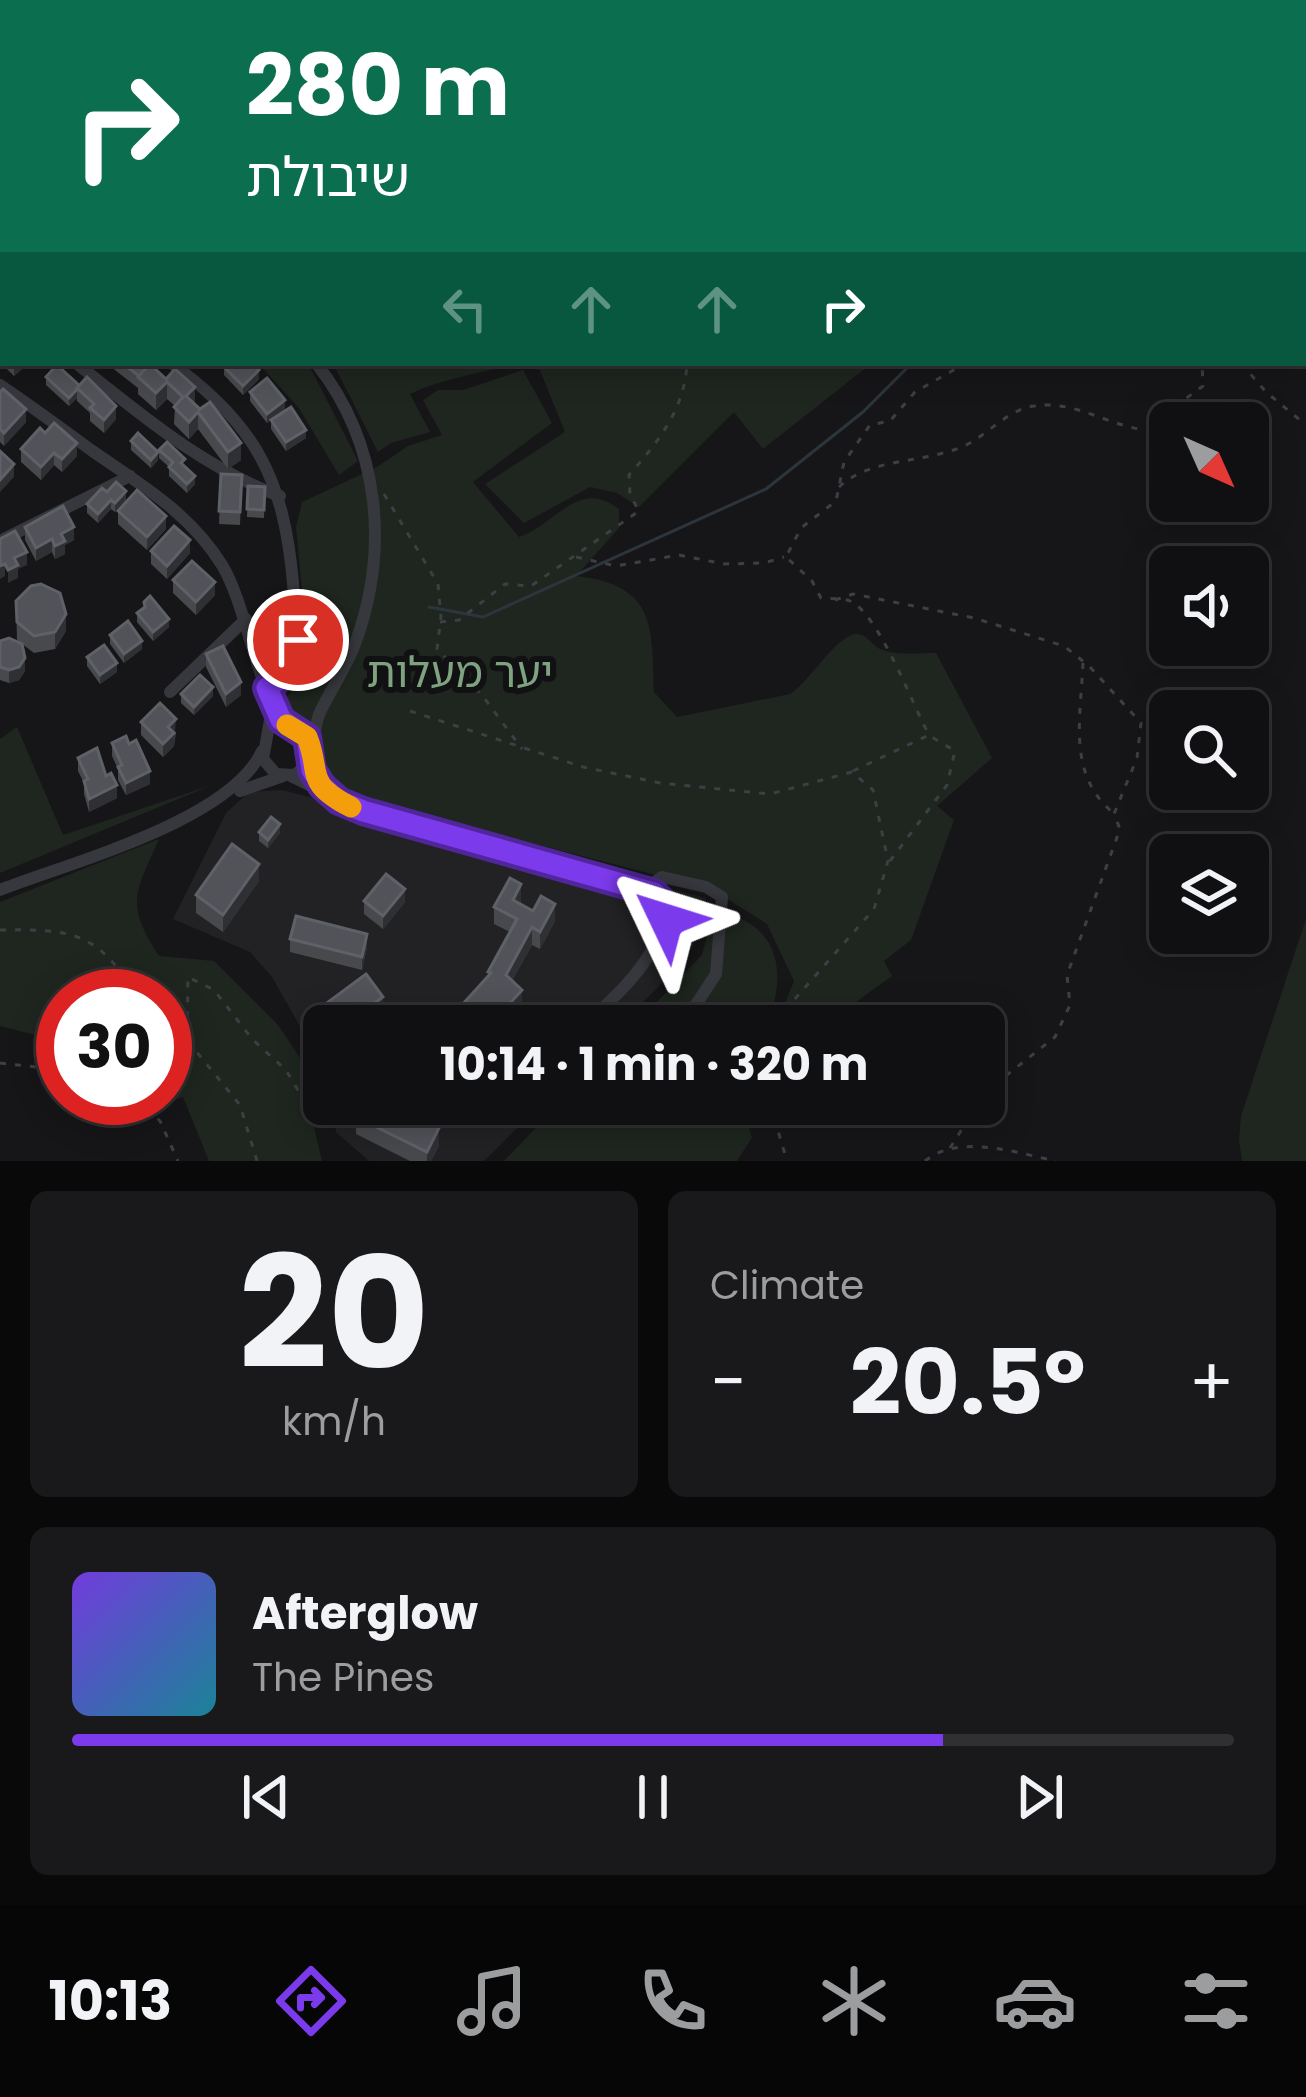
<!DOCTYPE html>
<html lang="en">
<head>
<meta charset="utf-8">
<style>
	:root { --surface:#101012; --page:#19191b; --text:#f1f3f6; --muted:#9c9d9f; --line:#303032; --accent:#7c3aed }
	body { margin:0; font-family:Poppins,"Noto Sans Hebrew",sans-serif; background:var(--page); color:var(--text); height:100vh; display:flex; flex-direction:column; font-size:45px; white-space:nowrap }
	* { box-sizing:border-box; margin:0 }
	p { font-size:39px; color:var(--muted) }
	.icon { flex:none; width:66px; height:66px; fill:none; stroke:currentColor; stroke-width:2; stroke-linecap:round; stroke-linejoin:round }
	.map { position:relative; height:1161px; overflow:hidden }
	.panel { display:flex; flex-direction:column; gap:30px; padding:30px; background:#09090a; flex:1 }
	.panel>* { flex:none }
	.banner { position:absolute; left:0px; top:0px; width:1308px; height:366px; box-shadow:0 6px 30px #0003,0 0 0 3px var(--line); background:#0b6e4f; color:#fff; overflow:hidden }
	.needle { width:78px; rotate:135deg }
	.tools { position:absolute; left:1149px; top:402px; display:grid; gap:24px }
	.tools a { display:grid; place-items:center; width:120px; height:120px; border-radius:18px; background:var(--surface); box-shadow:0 6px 30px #0003,0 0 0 3px var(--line); font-size:60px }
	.speed { position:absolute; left:36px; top:969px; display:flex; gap:24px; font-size:60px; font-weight:700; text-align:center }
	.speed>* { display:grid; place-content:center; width:156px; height:156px; border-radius:50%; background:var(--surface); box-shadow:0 6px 30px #0003,0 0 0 3px var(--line); line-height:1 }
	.speed .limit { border:18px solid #d22; background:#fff; color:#111 }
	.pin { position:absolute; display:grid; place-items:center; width:102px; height:102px; color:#fff; margin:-51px; border:6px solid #fff; border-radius:50%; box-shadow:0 3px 12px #0007 }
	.me { position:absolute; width:132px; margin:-66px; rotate:311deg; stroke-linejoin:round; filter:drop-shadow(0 0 9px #0008) }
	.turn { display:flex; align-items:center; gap:42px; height:252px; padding:0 48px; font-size:54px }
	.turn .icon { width:156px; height:156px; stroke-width:2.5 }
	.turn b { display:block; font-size:84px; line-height:102px }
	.lanes { display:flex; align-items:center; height:114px; padding:0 48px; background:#0003; justify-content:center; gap:60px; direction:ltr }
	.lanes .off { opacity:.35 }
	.big { font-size:90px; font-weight:700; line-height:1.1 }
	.panel .card { flex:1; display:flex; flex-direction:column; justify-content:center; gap:18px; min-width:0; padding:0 42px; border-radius:18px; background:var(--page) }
	.panel .dial { align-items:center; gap:0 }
	.dial b { font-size:156px; line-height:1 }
	.song { display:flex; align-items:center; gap:36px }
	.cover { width:144px; height:144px; border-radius:18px; background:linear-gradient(135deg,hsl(260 70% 55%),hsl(190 70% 35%)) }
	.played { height:12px; border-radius:6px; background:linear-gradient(90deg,var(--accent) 75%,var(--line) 75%) }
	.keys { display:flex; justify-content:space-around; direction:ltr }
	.heat { display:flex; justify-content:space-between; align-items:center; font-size:66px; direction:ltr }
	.panel .tiles { flex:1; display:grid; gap:30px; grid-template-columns:1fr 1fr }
	.card:last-child { grid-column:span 2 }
	.trip { position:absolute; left:303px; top:1005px; width:702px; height:120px; border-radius:18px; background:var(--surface); box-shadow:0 6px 30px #0003,0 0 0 3px var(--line); font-weight:700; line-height:120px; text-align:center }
	.dock { display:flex; height:192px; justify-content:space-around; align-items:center; background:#060607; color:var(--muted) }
	.dock .icon { width:84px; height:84px }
	.dock .selected { color:var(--accent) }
	.dock b { font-size:54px; color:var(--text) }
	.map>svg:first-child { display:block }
	.built { fill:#222225 }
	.green { fill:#1e261f }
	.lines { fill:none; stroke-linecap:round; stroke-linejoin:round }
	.stream { stroke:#2c353c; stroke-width:3 }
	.path { stroke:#3d3f44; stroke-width:3; stroke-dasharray:6 9; stroke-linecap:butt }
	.minor { stroke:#37383d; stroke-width:12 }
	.wall { fill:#47494d }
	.shaded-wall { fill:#2f3033 }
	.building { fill:#525359; stroke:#5f6168; stroke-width:3 }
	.route-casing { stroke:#51269a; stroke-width:30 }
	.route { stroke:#7c3aed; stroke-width:21 }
	.slow { stroke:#f59e0b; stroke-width:21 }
	.labels { text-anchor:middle; stroke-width:12; stroke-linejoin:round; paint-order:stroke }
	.park-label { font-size:42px; fill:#7fa381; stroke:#111113 }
</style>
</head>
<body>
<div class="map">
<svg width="1306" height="1161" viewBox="0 0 1306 1161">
	<rect width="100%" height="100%" fill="#161618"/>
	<!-- built -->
	<g class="built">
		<polygon points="282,790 706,898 701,934 680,965 619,1026 324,1026 324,1069 272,977 250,952 173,919 226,813 249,792"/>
		<polygon points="334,1104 541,1104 484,1161 369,1161 336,1132"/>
	</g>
	<!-- green -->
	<g class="green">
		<polygon points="258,363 304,363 312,371 358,461 339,475 299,408"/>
		<path d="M 333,363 L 514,363 C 480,374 440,379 410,394 L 430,432 L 391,443 L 378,452 Z"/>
		<polygon points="537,363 872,363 763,449 734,412 639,507 617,493 590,487 524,523 485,484 565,432"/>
		<path d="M 523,370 L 552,423 L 473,482 L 519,537 C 556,525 578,477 619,509 L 619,528 L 576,576 C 655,585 652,624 654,692 L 677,717 L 790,694 C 810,681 833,640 854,634 C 865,632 870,643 878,648 C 893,656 919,653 936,653 L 992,758 L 937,806 L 954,820 L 911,940 L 884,961 L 892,976 L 823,1026 L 776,1026 L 794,981 L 767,924 L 713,890 L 344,794 L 333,783 L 330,773 L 282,737 L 281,704 L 305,674 L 308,652 L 296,527 L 302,502 L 377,467 L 408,446 L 442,435 L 423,400 L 438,390 L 463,390 Z"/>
		<polygon points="17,727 63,835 212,785 0,873 0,739"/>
		<path d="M 159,839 C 136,892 124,903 159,956 L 214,961 L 278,1025 L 317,1083 L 308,1101 L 322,1161 L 209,1161 L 183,1097 L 153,1107 L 147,1098 L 165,1098 L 165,996 L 63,996 L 63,1042 L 0,1026 L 0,902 Z"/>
		<path d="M 715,906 C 728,914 749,920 759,931 C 786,956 778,996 767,1026 L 634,1026 L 702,955 Z"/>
		<polygon points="1306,919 1306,1161 1242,1161 1239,1140 1241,1116"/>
		<polygon points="559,1104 742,1104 752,1138 737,1161 504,1161"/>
	</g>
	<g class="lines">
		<!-- stream -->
		<g class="stream">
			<polyline points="925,0 928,3"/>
			<polyline points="1305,302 1306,303"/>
			<polyline points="429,607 483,617 766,489 863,412 912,363"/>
		</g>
		<!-- path -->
		<g class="path">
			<polyline points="1107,0 1108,3"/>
			<polyline points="815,3 823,0"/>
			<polyline points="1305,129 1306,129"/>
			<polyline points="1241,363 1266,392 1306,425"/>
			<polyline points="1176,423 1177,405 1203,386 1202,363"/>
			<path d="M 839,487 C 874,455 928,465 970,443 C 991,431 1010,409 1034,406 C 1083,398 1125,440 1170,428"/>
			<polyline points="384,494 438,584 441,617 437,649 482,695 522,749"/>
			<polyline points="576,557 616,566 679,555 724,564 764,563 784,557"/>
			<polyline points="835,600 853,594 974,618 1064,646 1089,666 1141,723 1137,758 1114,814 1120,829 1067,975 1070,1005 1055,1037 984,1093"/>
			<path d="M 440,622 L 459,620 L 505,584 L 531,586 L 639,511 L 630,495 L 629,475 C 658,442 685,409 687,363"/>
			<path d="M 1083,663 C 1081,716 1067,772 1111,811"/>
			<polyline points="410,711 583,767 660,783 770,794 852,772 873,790 888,861 874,909 771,1026"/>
			<path d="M 853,771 L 929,735 C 912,704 879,614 850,601 C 843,598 829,599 821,598 L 812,581 L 786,557 L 801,528 L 836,501 L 844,462 L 870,425 L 890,421 L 915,392 L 966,363"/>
			<polyline points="890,861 947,785 955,751 930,736"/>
			<path d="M 0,930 C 72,929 97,931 137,996"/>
			<polyline points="165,1025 187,1040"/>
			<polyline points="0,1063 63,1070"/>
			<polyline points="136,1098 160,1121 178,1161"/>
			<polyline points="770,1104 787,1161"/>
			<polyline points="950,1148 978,1104"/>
			<polyline points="257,1161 240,1105 187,1040 188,977 214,990 253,1040 286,1070 305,1102"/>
			<path d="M 925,1161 C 959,1133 1017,1153 1056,1161"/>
		</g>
		<!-- minor -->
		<g class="minor">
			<polyline points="0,164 3,166"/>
			<path d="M 76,363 C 139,413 203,468 280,496"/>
			<path d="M 171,363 C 256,424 284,480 293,583 C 295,611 298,639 295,667 L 267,688"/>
			<path d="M 0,385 C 31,406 61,428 91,450 C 140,484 190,513 222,565 C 248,608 258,699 289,727"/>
			<polyline points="0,541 130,476"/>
			<polyline points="170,692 246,619"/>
			<path d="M 269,697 L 270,720 L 263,759 L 276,774 L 294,775 C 318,762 310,732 321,710 C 332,688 346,667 355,644 C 390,549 380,444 316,363"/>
			<path d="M 291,776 L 363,811 L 654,893 L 665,904 C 667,951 616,998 582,1026"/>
			<polyline points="240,791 283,776"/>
			<path d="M 0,890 C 71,862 230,821 262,751"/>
			<polyline points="643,890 662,877 706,887 722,897 716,974 682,1026"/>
			<polyline points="627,1119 636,1104"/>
		</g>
	</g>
	<!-- wall -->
	<g class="wall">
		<polygon points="3,318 3,363 29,363 14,376 0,362 0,320"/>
		<polygon points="106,363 149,363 195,404 241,460 228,469 198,429 189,439 174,424 175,406 167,399 156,410 138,394 138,388"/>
		<polygon points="57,365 116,419 104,433 90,421 90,413 77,401 77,398 69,406 46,385 46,377"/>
		<polygon points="224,367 259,379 243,395 224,375"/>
		<polygon points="0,392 26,422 4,446 0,442"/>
		<polygon points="250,392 285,409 267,423 250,401"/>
		<polygon points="271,420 306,438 286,451 271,429"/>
		<polygon points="131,441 158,460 151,468 131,450"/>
		<polygon points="21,449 77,456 62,472 54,465 41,480 21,462"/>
		<polygon points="159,450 185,467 195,484 187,493 169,476 169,467 159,458"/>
		<polygon points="221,474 242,475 240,525 219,524"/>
		<polygon points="248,486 265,487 264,518 247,517"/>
		<polygon points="107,492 126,500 115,512 111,509 98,523 87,513 87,504"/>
		<polygon points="118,511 166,529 147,550 118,524"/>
		<polygon points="25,527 74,540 65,545 65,554 55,559 52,552 36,561 25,540"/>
		<polygon points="151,551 190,553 167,579 151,564"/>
		<polygon points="173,580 215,595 196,615 173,593"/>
		<polygon points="16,601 66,631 55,649 34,653 17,640"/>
		<polygon points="137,613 169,627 153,641 137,622"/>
		<polygon points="110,635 142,649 124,663 110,644"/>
		<polygon points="0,641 25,671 19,680 9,683 0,680"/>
		<polygon points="206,654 241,695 226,707 206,667"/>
		<polygon points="87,657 117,672 100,684 87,666"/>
		<polygon points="181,694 213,696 194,715 181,703"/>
		<polygon points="141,722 176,732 174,746 163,757 141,735"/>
		<polygon points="112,743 150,784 126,795 118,780 118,769 112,756"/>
		<polygon points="78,758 106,776 117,798 89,812 84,794 84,783 78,771"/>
		<polygon points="259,832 280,833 268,848 259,841"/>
		<polygon points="259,881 223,932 196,913 196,895"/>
		<polygon points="364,901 405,902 383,929 364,914"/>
		<polygon points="521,901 520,904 555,921 540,949 532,945 512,981 522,1007 505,1026 452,1026 452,1016 488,977 488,972 510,932 494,924 494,907"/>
		<polygon points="290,939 367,947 362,970 290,952"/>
		<polygon points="320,1008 383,1010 361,1026 324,1026 320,1021"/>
		<polygon points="356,1117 439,1146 431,1161 410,1161 356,1134"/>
	</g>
	<!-- shaded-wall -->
	<g class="shaded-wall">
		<polygon points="14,363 29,363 14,376"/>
		<polygon points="259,370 259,379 243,395 243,386"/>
		<polygon points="167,382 167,399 156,410 156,393"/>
		<polygon points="195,387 195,405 186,396"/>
		<polygon points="77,389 77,398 69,406 69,398"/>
		<polygon points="285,400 285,409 267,423 267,414"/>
		<polygon points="116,406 116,419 104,433 104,420"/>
		<polygon points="26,409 26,422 4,446 4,433"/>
		<polygon points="198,412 198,429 189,439 189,422"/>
		<polygon points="306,430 306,438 286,451 286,442"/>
		<polygon points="77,443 77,456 62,472 62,459"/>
		<polygon points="241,443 241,460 228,469 228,452"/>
		<polygon points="158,452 158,460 151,468 151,460"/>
		<polygon points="54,453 54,465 41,480 41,467"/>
		<polygon points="14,464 14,477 0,492 0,480"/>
		<polygon points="195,476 195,484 187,493 187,484"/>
		<polygon points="126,491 126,500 115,512 115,503"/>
		<polygon points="111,500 111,509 98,523 98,514"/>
		<polygon points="166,516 166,529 147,550 147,537"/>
		<polygon points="74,527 74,540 65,545 65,554 55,559 55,546 61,534"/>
		<polygon points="52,539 52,552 36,561 36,548"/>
		<polygon points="190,540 190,553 167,579 167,566"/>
		<polygon points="27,552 27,565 18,569 18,578 8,583 8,570 14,558"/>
		<polygon points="5,564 5,576 0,579 0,566"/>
		<polygon points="215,582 215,595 196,615 196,602"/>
		<polygon points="66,614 66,631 55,649 55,632"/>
		<polygon points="169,619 169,627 153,641 153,632"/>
		<polygon points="142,641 142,649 124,663 124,654"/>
		<polygon points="25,658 25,671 19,680 9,683 9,670"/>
		<polygon points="117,663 117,672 100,684 100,675"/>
		<polygon points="241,682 241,695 226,707 226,694"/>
		<polygon points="213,687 213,696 194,715 194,707"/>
		<polygon points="176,719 174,746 163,757 163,744 168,727"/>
		<polygon points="150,771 150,784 126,795 126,783"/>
		<polygon points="117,785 117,798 89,812 89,799"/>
		<polygon points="280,824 280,833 268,848 268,840"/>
		<polygon points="259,864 259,881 223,932 223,915"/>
		<polygon points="521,884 521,901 513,917 513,900"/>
		<polygon points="405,889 405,902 383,929 383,916"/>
		<polygon points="555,904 555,921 540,949 540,932"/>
		<polygon points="532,927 532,945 506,992 506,975"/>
		<polygon points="367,934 367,947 362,970 362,957"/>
		<polygon points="522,990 522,1007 505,1026 489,1026"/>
		<polygon points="383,997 383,1010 361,1026 343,1026"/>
		<polygon points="439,1128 439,1146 431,1161 427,1161 427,1152"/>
	</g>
	<!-- building -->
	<g class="building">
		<polygon points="3,318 3,346 0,345 0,320"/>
		<polygon points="122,363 149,363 150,364 139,376"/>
		<polygon points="228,363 252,363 259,370 243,386 224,367"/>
		<polygon points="150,364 166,379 175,369 195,387 186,396 200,409 210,402 241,443 228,452 198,412 189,422 174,407 183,397 167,382 156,393 138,377"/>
		<polygon points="57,365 80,386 69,398 46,377"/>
		<polygon points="87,377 116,406 104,420 90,408 94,404 77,388"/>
		<polygon points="267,378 285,400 267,414 250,392"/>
		<polygon points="3,389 26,409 4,433 0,429 0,392"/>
		<polygon points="291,407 306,430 286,442 271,420"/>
		<polygon points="54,423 77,443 62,459 54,453 41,467 21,449 40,428 45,433"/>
		<polygon points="138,433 158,452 151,460 131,441"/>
		<polygon points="167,442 185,459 181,463 195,476 187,484 169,467 173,462 159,450"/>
		<polygon points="0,451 14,464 0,480"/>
		<polygon points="221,474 242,475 240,512 219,511"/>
		<polygon points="116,482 126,491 115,503 111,500 98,514 87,504 102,488 107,492"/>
		<polygon points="248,486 265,487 264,510 247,509"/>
		<polygon points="137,490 166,516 147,537 118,511"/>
		<polygon points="63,506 74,527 61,534 65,541 55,546 52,539 36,548 25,527"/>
		<polygon points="174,526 190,540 167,566 151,551"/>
		<polygon points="15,531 27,552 14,558 18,565 8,570 5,564 0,566 0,539"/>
		<polygon points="192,561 215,582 196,602 173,580"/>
		<polygon points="41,584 60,593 66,614 55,632 34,636 17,622 16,601 31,586"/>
		<polygon points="150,596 169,619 153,632 137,613 145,607 144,602"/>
		<polygon points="128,621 142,641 124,654 110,635"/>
		<polygon points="9,638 22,644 25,658 19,667 9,670 0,667 0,641"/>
		<polygon points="104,645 117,663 100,675 87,657"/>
		<polygon points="223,646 241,682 226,694 206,654"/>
		<polygon points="200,675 213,687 194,707 181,694"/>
		<polygon points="160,703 176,719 168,727 174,733 163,744 141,722"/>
		<polygon points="126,736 129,744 136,740 150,771 126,783 118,767 122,765 112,743"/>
		<polygon points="97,748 106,776 111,773 117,785 89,799 84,781 88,779 78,758"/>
		<polygon points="271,817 280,824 268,840 259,832"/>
		<polygon points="232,844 259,864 223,915 196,895"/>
		<polygon points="386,874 405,889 383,916 364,901"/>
		<polygon points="510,878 521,884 513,900 533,911 541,896 555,904 540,932 532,927 506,975 522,990 489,1026 463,1026 452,1016 491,973 488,972 517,919 494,907"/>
		<polygon points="296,916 367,934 362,957 290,939"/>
		<polygon points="366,974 383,997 343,1026 333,1026 320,1008"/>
		<polygon points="406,1009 423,1025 390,1026"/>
		<polygon points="363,1104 390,1104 439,1128 427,1152 356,1117"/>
	</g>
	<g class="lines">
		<!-- route casing -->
		<g class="route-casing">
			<polyline id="route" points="298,640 295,667 267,688 281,720 307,737 312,770 322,786 339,801 363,811 654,893 665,904 666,920"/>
		</g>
		<!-- route -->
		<use href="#route" class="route"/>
		<!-- slow -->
		<path class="slow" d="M 287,725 L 307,737 C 322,774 303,782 351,807"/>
	</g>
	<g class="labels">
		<!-- park labels -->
		<g class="park-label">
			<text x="460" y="687">יער מעלות</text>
		</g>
	</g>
</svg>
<div class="tools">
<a><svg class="needle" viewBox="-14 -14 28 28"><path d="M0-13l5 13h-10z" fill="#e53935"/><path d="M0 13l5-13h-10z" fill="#9c9d9f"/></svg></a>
<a><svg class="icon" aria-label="sound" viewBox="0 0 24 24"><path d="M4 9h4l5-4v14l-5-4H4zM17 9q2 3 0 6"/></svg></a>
<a><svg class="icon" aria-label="search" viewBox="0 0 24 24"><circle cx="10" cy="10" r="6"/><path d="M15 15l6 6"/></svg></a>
<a><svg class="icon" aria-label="layers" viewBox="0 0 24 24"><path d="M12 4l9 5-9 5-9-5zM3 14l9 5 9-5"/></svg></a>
</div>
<div class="speed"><div class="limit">30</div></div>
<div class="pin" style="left:298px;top:640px;background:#d93025"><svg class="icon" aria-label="arrive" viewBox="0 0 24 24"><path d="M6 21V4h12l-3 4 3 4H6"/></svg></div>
<svg class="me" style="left:666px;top:920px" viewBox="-20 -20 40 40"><path d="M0-17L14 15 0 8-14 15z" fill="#7c3aed" stroke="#fff" stroke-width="4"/></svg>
<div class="trip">10:14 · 1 min · 320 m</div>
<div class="banner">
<div class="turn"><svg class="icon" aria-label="right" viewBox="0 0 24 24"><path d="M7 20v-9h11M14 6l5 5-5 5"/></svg><div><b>280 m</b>שיבולת</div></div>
<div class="lanes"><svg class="icon off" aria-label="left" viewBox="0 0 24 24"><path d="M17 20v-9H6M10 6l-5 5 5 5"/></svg><svg class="icon off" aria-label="ahead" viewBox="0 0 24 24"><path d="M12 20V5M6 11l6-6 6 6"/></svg><svg class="icon off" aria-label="ahead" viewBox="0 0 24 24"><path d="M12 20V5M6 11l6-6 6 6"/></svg><svg class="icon" aria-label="right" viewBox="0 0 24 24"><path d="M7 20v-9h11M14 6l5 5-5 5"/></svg></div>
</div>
</div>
<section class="panel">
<div class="tiles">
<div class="card dial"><b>20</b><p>km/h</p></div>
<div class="card"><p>Climate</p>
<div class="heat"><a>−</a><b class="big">20.5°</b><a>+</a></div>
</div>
<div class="card">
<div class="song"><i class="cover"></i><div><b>Afterglow</b><p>The Pines</p></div></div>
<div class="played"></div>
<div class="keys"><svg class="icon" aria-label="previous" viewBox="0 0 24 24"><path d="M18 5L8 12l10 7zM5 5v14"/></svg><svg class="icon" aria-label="pause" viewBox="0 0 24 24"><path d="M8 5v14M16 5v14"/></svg><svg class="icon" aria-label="next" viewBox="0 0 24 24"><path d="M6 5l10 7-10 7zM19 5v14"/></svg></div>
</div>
</div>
</section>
<nav class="dock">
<b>10:13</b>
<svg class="icon selected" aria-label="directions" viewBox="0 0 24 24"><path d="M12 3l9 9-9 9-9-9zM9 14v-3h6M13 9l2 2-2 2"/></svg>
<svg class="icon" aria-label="music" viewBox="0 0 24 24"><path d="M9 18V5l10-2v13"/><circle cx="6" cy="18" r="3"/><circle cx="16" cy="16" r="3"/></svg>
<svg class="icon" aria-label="phone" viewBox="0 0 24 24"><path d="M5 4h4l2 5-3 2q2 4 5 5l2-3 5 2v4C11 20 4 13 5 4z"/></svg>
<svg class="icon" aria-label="climate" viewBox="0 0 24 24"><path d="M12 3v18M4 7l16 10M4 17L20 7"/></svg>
<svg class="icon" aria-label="car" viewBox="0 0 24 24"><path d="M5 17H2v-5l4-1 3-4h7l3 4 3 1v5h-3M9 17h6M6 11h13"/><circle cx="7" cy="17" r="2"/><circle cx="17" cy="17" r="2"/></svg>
<svg class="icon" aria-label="filters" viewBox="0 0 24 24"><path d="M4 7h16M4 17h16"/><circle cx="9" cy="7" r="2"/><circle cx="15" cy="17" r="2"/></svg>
</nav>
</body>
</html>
